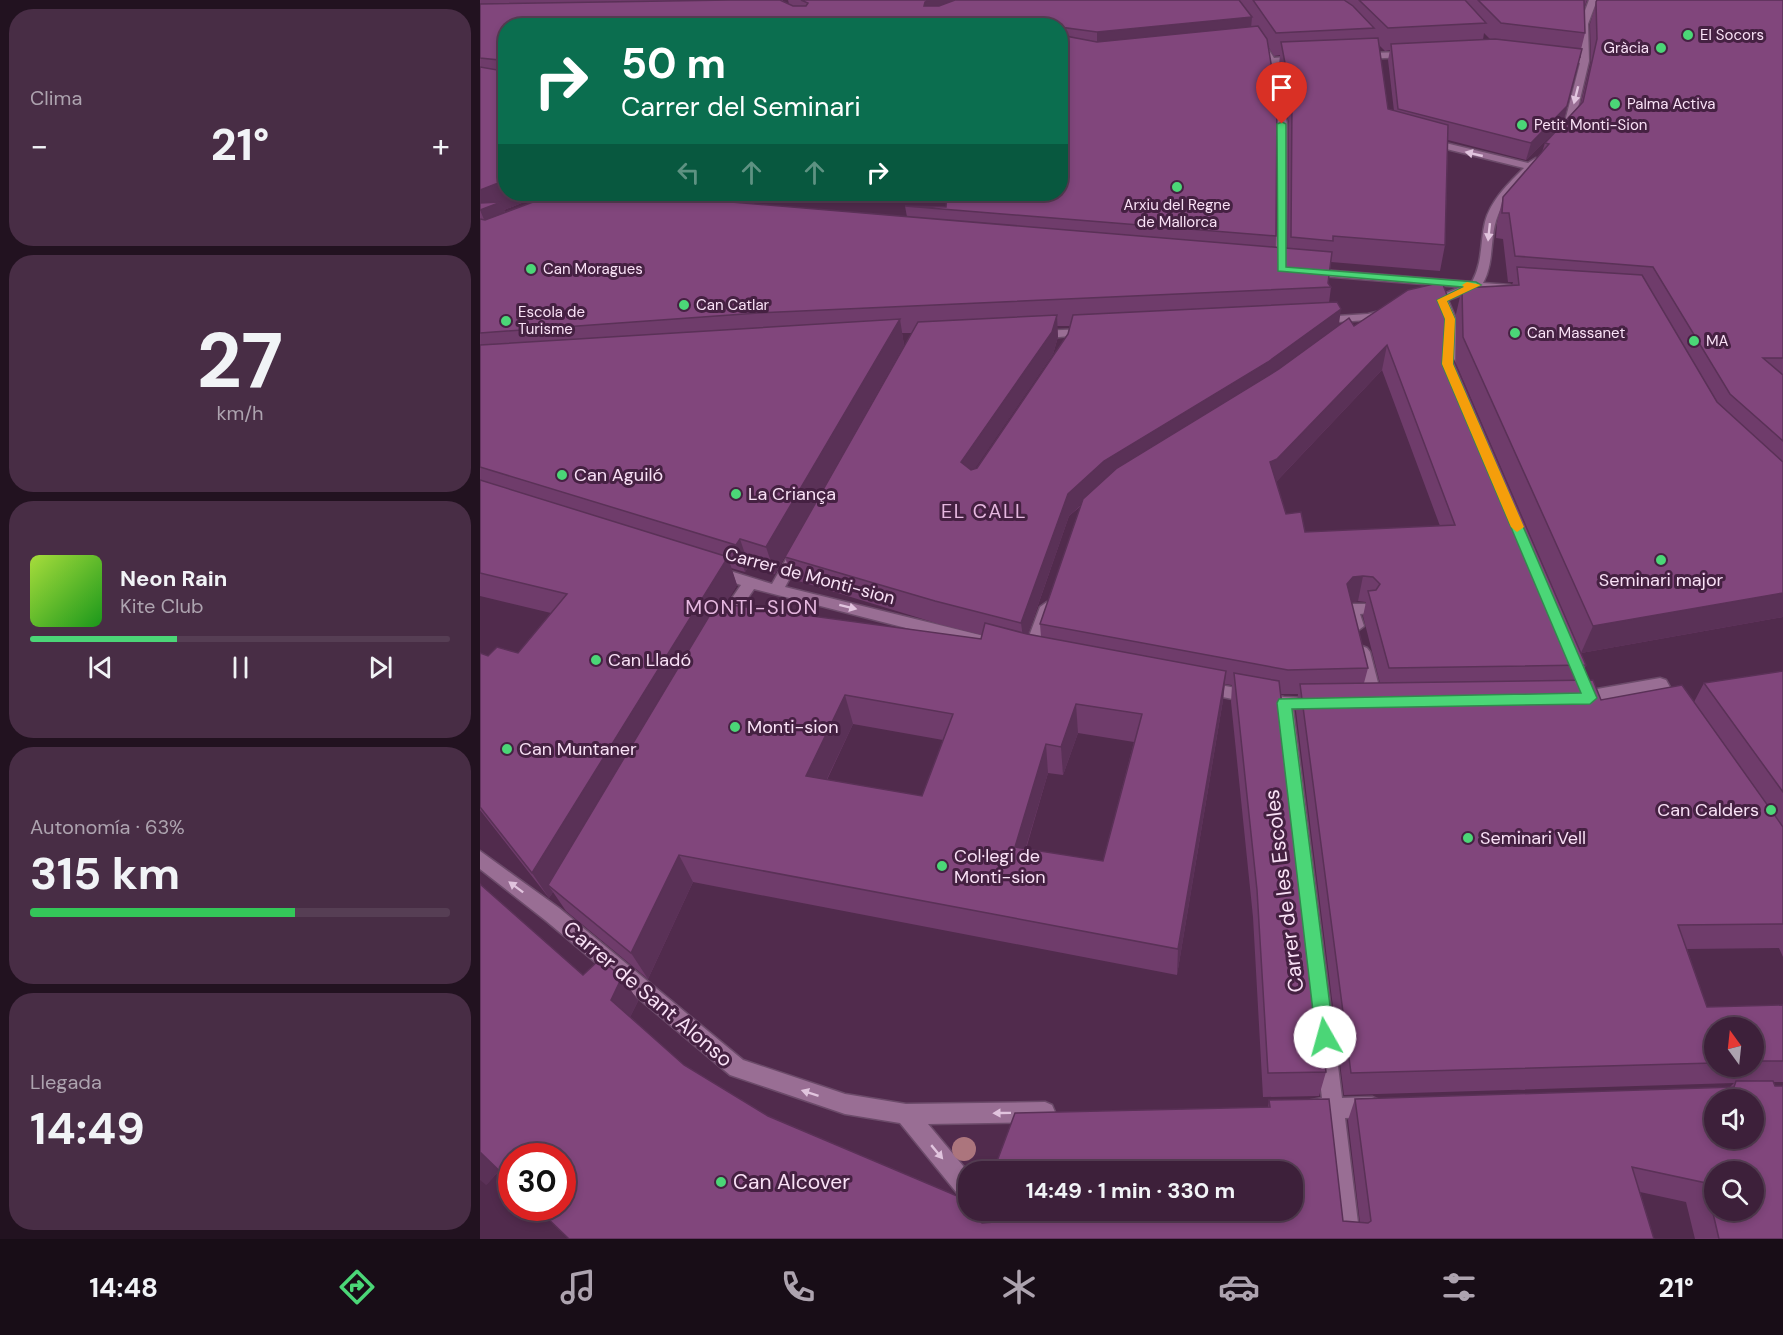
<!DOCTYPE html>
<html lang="es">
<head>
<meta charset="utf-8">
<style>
	:root { --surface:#3d203a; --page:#482d45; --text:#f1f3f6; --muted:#ada3af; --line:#563e54; --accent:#4bd677 }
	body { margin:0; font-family:"DM Sans",sans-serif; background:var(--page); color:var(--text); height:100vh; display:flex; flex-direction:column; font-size:22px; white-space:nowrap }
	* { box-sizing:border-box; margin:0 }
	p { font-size:20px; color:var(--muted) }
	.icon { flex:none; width:33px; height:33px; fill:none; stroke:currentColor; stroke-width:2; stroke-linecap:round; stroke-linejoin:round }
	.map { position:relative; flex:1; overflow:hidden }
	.panel { display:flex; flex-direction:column; gap:9px; padding:9px; background:#221220; width:480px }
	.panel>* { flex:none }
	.banner { position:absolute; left:18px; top:18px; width:570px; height:183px; border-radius:24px; box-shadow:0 3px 9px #0003,0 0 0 2px var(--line); background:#0b6e4f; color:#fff; overflow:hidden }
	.needle { width:39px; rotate:345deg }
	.buttons { position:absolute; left:1224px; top:1017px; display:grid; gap:12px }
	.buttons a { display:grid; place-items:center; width:60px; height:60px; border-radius:50%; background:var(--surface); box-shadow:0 3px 9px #0003,0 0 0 2px var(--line); font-size:30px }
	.speed { position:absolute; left:18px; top:1143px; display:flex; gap:12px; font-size:30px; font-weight:700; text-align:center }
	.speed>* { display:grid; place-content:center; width:78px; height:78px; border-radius:50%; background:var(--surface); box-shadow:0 3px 9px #0003,0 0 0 2px var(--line); line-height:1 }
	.speed .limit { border:9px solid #d22; background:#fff; color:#111 }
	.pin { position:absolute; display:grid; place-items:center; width:51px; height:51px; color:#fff; margin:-62px -26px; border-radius:50% 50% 50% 0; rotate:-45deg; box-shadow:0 0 6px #0007 }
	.pin .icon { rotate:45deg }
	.me { position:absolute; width:66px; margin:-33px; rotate:353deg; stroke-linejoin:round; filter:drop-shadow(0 0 4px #0008) }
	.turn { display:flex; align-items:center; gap:21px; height:126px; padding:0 24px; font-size:27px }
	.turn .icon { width:78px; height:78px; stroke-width:2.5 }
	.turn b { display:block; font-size:42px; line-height:51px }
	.lanes { display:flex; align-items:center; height:57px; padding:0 24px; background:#0003; justify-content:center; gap:30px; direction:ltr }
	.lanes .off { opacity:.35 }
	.big { font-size:45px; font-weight:700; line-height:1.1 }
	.panel .widget { flex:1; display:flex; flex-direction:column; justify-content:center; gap:9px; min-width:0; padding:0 21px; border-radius:24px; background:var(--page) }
	.panel .dial { align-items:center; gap:0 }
	.dial b { font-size:78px; line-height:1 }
	.song { display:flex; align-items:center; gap:18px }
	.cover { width:72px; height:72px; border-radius:9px; background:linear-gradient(135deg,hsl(80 70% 55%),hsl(120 70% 35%)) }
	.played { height:6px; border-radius:3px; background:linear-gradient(90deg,var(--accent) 35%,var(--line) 35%) }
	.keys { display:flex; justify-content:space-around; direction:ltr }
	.heat { display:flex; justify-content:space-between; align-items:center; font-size:33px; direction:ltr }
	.charge { height:9px; border-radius:4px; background:linear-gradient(90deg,#34c759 63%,var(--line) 0) }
	.trip { position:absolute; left:478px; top:1161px; width:345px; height:60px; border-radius:24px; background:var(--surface); box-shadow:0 3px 9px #0003,0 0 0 2px var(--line); font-weight:700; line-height:60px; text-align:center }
	.dock { display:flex; height:96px; justify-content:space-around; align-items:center; background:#180d17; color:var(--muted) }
	.dock .icon { width:42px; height:42px }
	.dock .current { color:var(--accent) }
	.dock b { font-size:27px; color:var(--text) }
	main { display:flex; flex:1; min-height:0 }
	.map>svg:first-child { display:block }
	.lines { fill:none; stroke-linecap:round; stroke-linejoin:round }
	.street-casing { stroke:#6c4b6a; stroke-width:3 }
	.street { fill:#996e94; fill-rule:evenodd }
	.tree { fill:#ac757d }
	.wall { fill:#6f3c6b; fill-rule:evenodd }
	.shaded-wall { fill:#5a3157 }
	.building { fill:#81467c; stroke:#5a3157; stroke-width:1.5; fill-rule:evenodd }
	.oneway { fill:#e1c4de }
	.route { fill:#4bd677; stroke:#318b4d; stroke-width:1.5 }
	.slow { fill:#f59e0b }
	.poi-dot { fill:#4bd677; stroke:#452142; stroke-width:2 }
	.labels { text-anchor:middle; stroke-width:6; stroke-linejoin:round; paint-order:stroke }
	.far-poi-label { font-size:15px; fill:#f9e1f6; stroke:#452142; text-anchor:start }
	.poi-label { font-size:18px; fill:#f9e1f6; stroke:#452142; text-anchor:start }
	.street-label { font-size:18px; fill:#f9e1f6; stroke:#452142 }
	.neighbourhood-label { font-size:20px; letter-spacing:1.5px; fill:#e6b8e0; stroke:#452142 }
	.near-street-label { font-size:21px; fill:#f9e1f6; stroke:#452142 }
	.near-poi-label { font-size:21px; fill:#f9e1f6; stroke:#452142; text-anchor:start }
</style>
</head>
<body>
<main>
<section class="panel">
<div class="widget"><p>Clima</p>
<div class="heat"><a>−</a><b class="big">21°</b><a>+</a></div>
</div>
<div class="widget dial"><b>27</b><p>km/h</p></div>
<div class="widget">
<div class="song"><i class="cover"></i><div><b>Neon Rain</b><p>Kite Club</p></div></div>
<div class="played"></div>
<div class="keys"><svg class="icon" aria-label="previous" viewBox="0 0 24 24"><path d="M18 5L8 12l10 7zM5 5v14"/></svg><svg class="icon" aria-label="pause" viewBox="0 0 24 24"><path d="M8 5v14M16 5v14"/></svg><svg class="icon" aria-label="next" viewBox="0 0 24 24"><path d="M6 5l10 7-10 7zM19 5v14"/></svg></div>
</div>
<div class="widget"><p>Autonomía · 63%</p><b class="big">315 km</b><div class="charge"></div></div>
<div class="widget"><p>Llegada</p><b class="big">14:49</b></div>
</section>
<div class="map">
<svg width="1303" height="1239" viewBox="0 0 1303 1239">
	<rect width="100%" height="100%" fill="#512b4d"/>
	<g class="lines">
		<!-- street casing -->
		<g class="street-casing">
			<g id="street">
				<polygon points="1109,0 1117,0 1108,24 1109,61 1094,125 1085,133 1080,130 1084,125 1100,63 1074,57 1078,54 1101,58 1100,24"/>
				<path d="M 780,41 L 783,41 L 794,58 L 818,56 L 822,59 L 796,63 L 807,124 L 806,266 L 801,269 L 796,266 C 796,202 809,98 776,43 Z"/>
				<polygon points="932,52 933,54 929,57 881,59 877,56 881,53"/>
				<path d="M 949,139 L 1048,163 L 1056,158 L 1061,161 C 1047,179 1026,193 1018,215 C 1009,237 1015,261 1003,283 L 1030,285 L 1036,288 L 1030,291 L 997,289 L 968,300 L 976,319 L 975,367 L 969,371 L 963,367 L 964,319 L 958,303 L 948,306 L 942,303 L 981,287 L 829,275 L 824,272 L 829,269 L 992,282 C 1003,262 1000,242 1005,222 C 1011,200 1028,184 1044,168 L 946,144 L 946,140 Z"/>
				<polygon points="120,194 133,194 99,209 90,207"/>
				<polygon points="269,194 279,194 258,221 250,221 249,219"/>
				<polygon points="904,310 910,313 908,315 888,320 842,323 836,320 842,317 888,314"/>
				<polygon points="608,329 614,332 612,334 557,339 551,335 557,331"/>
				<polygon points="318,545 325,550 305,587 504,636 509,638 512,642 509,646 504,648 274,589 250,624 240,624 237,620 261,585 232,576 230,572 232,568 237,567 292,584 313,547"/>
				<polygon points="567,602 574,607 558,655 555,659 545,659 542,655 560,607"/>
				<polygon points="871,604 885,604 892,609 890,613 880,614 884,626 876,632 868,626 864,609"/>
				<polygon points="882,646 887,648 890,652 903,702 901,706 889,706 887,702 874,652 877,648"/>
				<polygon points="1180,678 1186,680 1200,705 1198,709 1186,709 1176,691 1100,704 1094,702 1092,698 1094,694 1100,692"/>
				<polygon points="724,682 804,697 842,699 844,703 842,707 813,709 862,1098 892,1097 899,1100 902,1107 899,1114 892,1117 865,1118 880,1239 858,1239 844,1119 829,1119 822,1116 819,1109 822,1102 842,1098 797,708 718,692 716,688 718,684"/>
				<polygon points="0,851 79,908 263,1060 365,1094 426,1104 565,1102 572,1105 575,1112 572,1119 565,1122 448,1124 489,1173 489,1201 481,1198 420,1123 365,1114 250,1075 65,920 0,869"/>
				<polygon points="492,1210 515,1210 530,1239 507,1239"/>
			</g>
		</g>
		<!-- street -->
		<use href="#street" class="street"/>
	</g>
	<!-- trees -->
	<circle class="tree" cx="484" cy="1149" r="12"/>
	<!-- wall -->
	<g class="wall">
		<path d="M 0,0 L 303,0 L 303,1 L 309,4 L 308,0 L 1107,0 L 1104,8 L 1105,33 L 1083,123 L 1046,160 L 968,140 L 965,245 L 960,271 L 851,262 L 848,283 L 851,287 L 849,303 L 859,326 L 874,326 L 965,340 L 1106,665 L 1100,680 L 1121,700 L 1214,702 L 1224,683 L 1303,671 L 1303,957 L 1299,948 L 1207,949 L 1227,1007 L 1303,1005 L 1303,1082 L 1293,1082 L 1303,1239 L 1215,1239 L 1206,1202 L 1160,1192 L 1174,1239 L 89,1239 L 19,1171 L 6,1185 L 103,975 L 142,977 L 158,1001 L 150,1017 L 204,1065 L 288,1116 L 502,1223 L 523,1222 L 518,1210 L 813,1210 L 788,1108 L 789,1100 L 863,1221 L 880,1223 L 868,1120 L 875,1099 L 1250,1087 L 1254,1083 L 864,1095 L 816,711 L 818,694 L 801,694 L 846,1072 L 839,1096 L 783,1097 L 773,917 L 751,702 L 752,685 L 745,684 L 743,700 L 697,975 L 213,882 L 168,979 L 86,911 L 73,892 L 69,898 L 0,810 L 0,653 L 8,656 L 38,653 L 71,613 L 0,596 ZM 26,26 L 580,26 L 580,194 L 456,194 L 467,195 L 466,207 L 425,206 L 427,217 L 25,212 L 24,210 L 64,194 L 26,194 ZM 1004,33 L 1010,39 L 1003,40 ZM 899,45 L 905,51 L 910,50 L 908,60 L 914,111 L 908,109 ZM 788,46 L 794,56 L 800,55 L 799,65 L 809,124 L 808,248 L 795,247 L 796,236 ZM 577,326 L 590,326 L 588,334 L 497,468 L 495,468 L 573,354 L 578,337 ZM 422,333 L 432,333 L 305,557 L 312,579 L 459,624 L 502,635 L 501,639 L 245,604 L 257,585 L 251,568 L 265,572 L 269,566 L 295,574 L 424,345 ZM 902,370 L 960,526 L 825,532 L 806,514 L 796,482 ZM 601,506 L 560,624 L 561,637 L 548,634 L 589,516 ZM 878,601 L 886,602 L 883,616 L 900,683 L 884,683 L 888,668 L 871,602 ZM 373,724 L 463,740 L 442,796 L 347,780 ZM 598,733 L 654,742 L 623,861 L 546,849 L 568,773 L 583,775 ZM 1234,1028 L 1274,1028 L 1274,1066 L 1234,1066 Z"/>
		<polygon points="1117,0 1303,0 1303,617 1101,653 976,364 976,314 982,288 1032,285 1033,282 1028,282 1023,239 1016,238 1017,223 1023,197 1062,152 1065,143 1101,103 1111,62 1110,24"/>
	</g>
	<!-- shaded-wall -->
	<g class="shaded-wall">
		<polygon points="450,0 512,0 447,24 444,6 445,2"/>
		<polygon points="772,17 770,39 617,55 617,32"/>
		<polygon points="1087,106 1083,123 1046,160 1051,143"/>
		<polygon points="26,180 26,194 64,194 24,210 31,228 11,236 0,210 0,190"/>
		<polygon points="861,309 858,331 625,483 589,516 544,645 541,623 588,494 624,461"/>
		<polygon points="577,315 578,337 573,354 484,485 481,462"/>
		<polygon points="420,319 424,345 295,574 286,547"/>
		<polygon points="907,345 902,370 794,484 790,462"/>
		<polygon points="260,539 269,566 265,572 256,545"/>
		<polygon points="248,557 257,585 74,890 68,885 73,892 69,898 52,873"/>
		<polygon points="883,576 878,601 869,603 867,584 873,577"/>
		<polygon points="1303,593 1303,617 1101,653 1113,626"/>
		<polygon points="746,671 743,700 697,975 698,949"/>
		<polygon points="365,695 373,724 335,804 326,776"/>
		<polygon points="596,704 598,733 583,775 581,747"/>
		<polygon points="566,744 568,773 538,874 535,847"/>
		<polygon points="199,855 213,882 168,979 151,953"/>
		<polygon points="142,977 158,1001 147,1023 131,1000"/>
		<polygon points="0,1152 20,1170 6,1185 0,1180"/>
	</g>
	<!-- building -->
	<g class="building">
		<polygon points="250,0 300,0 313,6 326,6 328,3 321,0 450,0 445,2 444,6 459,6 475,0 759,0 772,17 617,32 580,27 580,26 26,26 26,180 0,190 0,67 17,70 19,60 0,58 0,4"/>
		<polygon points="773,0 864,0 873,6 894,28 796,33"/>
		<polygon points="879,0 985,0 1006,23 908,28"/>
		<polygon points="998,0 1104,0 1105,33 1021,23"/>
		<polygon points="1117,0 1303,0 1303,358 1283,358 1303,375 1303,441 1250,394 1173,267 1035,256 1029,213 1022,213 1023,197 1069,144 1065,143 1103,102 1117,39 1116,2"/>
		<polygon points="778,26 787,39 797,100 796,236 425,206 466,207 467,194 580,194 580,35 617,42"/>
		<polygon points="898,38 908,109 968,125 965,245 853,236 853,241 811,237 812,100 801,42"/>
		<polygon points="1015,39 1102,49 1087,106 1051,143 918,109 911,44"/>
		<polygon points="144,200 251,202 852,252 848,283 851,287 278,313 0,333 0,219 5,220 53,202"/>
		<polygon points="21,202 0,210 0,203"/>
		<polygon points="1037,267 1162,275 1237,402 1303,462 1303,593 1113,626 983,337 982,288 1039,285"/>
		<path d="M 962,282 L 967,295 L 965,340 L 1106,665 L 909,668 L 888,591 L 896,590 L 900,584 L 893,577 L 883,576 L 873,577 L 867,584 L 888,668 L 808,670 L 560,624 L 603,499 L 637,468 L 799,369 L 869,318 L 874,326 L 928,290 ZM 907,345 L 975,525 L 825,532 L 821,512 L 806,514 L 790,462 L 797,459 Z"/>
		<polygon points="857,302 861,309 788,362 624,461 588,494 541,623 455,601 305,557 438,322 577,315 572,332 481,462 491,470 497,468 588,334 593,315"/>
		<polygon points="420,319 286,547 260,539 256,545 0,467 0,345"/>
		<polygon points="0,480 248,557 52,873 0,807 0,653 8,656 17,647 38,653 87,594 0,573"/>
		<path d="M 237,603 L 501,639 L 505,623 L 547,634 L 746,671 L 698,949 L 199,855 L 151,953 L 68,885 ZM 365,695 L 473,714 L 442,796 L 326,776 ZM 596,704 L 662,714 L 623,861 L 535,847 L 566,744 L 581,747 Z"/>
		<polygon points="1303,671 1303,792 1224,683"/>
		<polygon points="754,673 799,681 846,1072 788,1073 777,890"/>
		<polygon points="1113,680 1121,700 1202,685 1303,827 1303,924 1198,925 1227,1007 1303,1005 1303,1061 1274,1061 1274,1028 1234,1028 1234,1063 871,1073 820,684"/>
		<path d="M 0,884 L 103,975 L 119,960 L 116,956 L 142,977 L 131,1000 L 204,1065 L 288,1116 L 489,1201 L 489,1210 L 494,1210 L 502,1223 L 528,1221 L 522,1210 L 813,1210 L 813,1172 L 513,1172 L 535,1113 L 790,1107 L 789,1100 L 849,1099 L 863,1221 L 888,1223 L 891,1221 L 875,1099 L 1254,1087 L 1256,1081 L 1293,1081 L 1295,1086 L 1303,1086 L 1303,1239 L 1239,1239 L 1226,1183 L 1152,1167 L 1174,1239 L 89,1239 L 57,1208 L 82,1208 L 82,1156 L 32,1156 L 32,1183 L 0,1152 ZM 1234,1100 L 1274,1100 L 1274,1138 L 1234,1138 ZM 1234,1172 L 1274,1172 L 1274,1210 L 1234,1210 Z"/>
	</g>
	<!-- one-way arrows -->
	<defs><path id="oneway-solid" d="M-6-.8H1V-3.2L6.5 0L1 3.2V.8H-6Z" transform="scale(1.5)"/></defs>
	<g class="oneway">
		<use href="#oneway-solid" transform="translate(1096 95) rotate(104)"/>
		<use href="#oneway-solid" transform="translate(994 154) rotate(-167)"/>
		<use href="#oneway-solid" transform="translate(1009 232) rotate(96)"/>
		<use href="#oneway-solid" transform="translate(368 607) rotate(14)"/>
		<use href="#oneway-solid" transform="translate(36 887) rotate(-143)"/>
		<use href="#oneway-solid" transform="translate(330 1093) rotate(-162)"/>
		<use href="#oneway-solid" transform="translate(522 1113) rotate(179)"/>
		<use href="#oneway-solid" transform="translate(457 1152) rotate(50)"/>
	</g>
	<!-- route -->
	<polygon class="route" points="802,122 806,124 806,267 996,282 1001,285 967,301 975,319 973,364 1117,698 1110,704 812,709 854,1037 851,1043 845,1046 839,1043 836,1037 797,703 799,699 1101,693 962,364 965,319 957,300 983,287 798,271 797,124"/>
	<!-- slow -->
	<polygon class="slow" points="987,282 1001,285 967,301 975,319 973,364 1044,527 1037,532 1031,527 962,364 965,319 957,300 984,287 982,285"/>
	<!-- markers -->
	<g class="poi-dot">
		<circle cx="1208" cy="35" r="6"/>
		<circle cx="1181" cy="48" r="6"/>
		<circle cx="1135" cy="104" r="6"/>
		<circle cx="1042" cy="125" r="6"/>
		<circle cx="697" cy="187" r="6"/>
		<circle cx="51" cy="269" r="6"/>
		<circle cx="204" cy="305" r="6"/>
		<circle cx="26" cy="321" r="6"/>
		<circle cx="1035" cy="333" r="6"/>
		<circle cx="1214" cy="341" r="6"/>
		<circle cx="82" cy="475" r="6"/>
		<circle cx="256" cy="494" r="6"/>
		<circle cx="1181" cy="560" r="6"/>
		<circle cx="116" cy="660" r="6"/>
		<circle cx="255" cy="727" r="6"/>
		<circle cx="27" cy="749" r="6"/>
		<circle cx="1291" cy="810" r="6"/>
		<circle cx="988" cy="838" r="6"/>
		<circle cx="462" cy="866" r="6"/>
		<circle cx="241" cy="1182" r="6"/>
	</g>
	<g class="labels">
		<!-- far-poi labels -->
		<g class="far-poi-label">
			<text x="1220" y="40">El Socors</text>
			<text x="1169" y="53" text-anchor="end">Gràcia</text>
			<text x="1147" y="109">Palma Activa</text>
			<text x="1054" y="130">Petit Monti-Sion</text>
			<text x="697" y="210" text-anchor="middle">Arxiu del Regne<tspan x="697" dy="17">de Mallorca</tspan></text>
			<text x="63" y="274">Can Moragues</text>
			<text x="216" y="310">Can Catlar</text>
			<text x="38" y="317">Escola de<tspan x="38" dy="17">Turisme</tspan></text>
			<text x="1047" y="338">Can Massanet</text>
			<text x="1226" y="346">MA</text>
		</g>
		<!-- poi labels -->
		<g class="poi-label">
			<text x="94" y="481">Can Aguiló</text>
			<text x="268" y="500">La Criança</text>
			<text x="1181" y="586" text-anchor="middle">Seminari major</text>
			<text x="128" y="666">Can Lladó</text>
			<text x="267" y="733">Monti-sion</text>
			<text x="39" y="755">Can Muntaner</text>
			<text x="1279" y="816" text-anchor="end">Can Calders</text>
			<text x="1000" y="844">Seminari Vell</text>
			<text x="474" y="862">Col·legi de<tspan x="474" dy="21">Monti-sion</tspan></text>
		</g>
		<!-- street labels -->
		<g class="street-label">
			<text transform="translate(330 576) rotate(15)" y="6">Carrer de Monti-sion</text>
		</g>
		<!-- neighbourhood labels -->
		<g class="neighbourhood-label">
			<text x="504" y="518">EL CALL</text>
			<text x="272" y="614">MONTI-SION</text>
		</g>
		<!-- near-street labels -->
		<g class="near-street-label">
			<text transform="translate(804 891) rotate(-97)" y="7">Carrer de les Escoles</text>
			<text transform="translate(168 994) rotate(40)" y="7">Carrer de Sant Alonso</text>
		</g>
		<!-- near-poi labels -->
		<g class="near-poi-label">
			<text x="253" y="1189">Can Alcover</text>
		</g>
	</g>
</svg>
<div class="buttons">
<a><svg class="needle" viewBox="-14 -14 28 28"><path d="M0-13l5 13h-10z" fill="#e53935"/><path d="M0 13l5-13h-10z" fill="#ada3af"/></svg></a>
<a><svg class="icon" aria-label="sound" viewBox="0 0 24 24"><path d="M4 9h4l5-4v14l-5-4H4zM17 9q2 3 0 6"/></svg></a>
<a><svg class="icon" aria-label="search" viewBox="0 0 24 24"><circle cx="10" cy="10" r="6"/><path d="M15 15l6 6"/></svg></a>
</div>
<div class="speed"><div class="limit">30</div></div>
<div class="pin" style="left:802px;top:124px;background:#d93025"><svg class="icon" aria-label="arrive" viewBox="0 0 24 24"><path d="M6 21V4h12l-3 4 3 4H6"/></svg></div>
<svg class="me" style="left:845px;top:1037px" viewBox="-20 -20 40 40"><circle r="19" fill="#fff"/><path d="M0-13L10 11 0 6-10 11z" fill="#4bd677"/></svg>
<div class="trip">14:49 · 1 min · 330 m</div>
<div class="banner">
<div class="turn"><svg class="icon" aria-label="right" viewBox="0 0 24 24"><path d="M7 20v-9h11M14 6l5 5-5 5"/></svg><div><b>50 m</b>Carrer del Seminari</div></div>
<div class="lanes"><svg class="icon off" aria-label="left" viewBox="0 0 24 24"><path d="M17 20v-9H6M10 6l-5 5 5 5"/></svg><svg class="icon off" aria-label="ahead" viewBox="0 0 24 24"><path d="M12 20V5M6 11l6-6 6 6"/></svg><svg class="icon off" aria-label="ahead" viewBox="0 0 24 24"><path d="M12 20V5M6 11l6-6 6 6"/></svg><svg class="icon" aria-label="right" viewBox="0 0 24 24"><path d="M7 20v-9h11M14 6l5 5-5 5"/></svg></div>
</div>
</div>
</main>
<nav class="dock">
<b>14:48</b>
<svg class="icon current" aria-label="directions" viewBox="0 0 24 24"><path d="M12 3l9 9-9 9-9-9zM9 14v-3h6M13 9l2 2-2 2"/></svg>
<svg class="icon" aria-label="music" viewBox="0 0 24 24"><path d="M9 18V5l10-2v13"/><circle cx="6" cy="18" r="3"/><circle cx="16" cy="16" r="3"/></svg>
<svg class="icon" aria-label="phone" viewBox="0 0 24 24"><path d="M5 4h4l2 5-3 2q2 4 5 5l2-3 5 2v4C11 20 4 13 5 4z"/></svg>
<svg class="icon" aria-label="climate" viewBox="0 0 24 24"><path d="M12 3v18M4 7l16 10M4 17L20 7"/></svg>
<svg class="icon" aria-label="car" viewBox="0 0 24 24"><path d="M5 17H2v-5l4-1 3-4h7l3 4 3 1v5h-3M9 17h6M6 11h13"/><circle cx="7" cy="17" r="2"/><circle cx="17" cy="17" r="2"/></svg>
<svg class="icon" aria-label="filters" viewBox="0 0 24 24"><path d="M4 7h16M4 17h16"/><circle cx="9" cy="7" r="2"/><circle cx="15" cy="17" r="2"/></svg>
<b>21°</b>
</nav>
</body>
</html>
